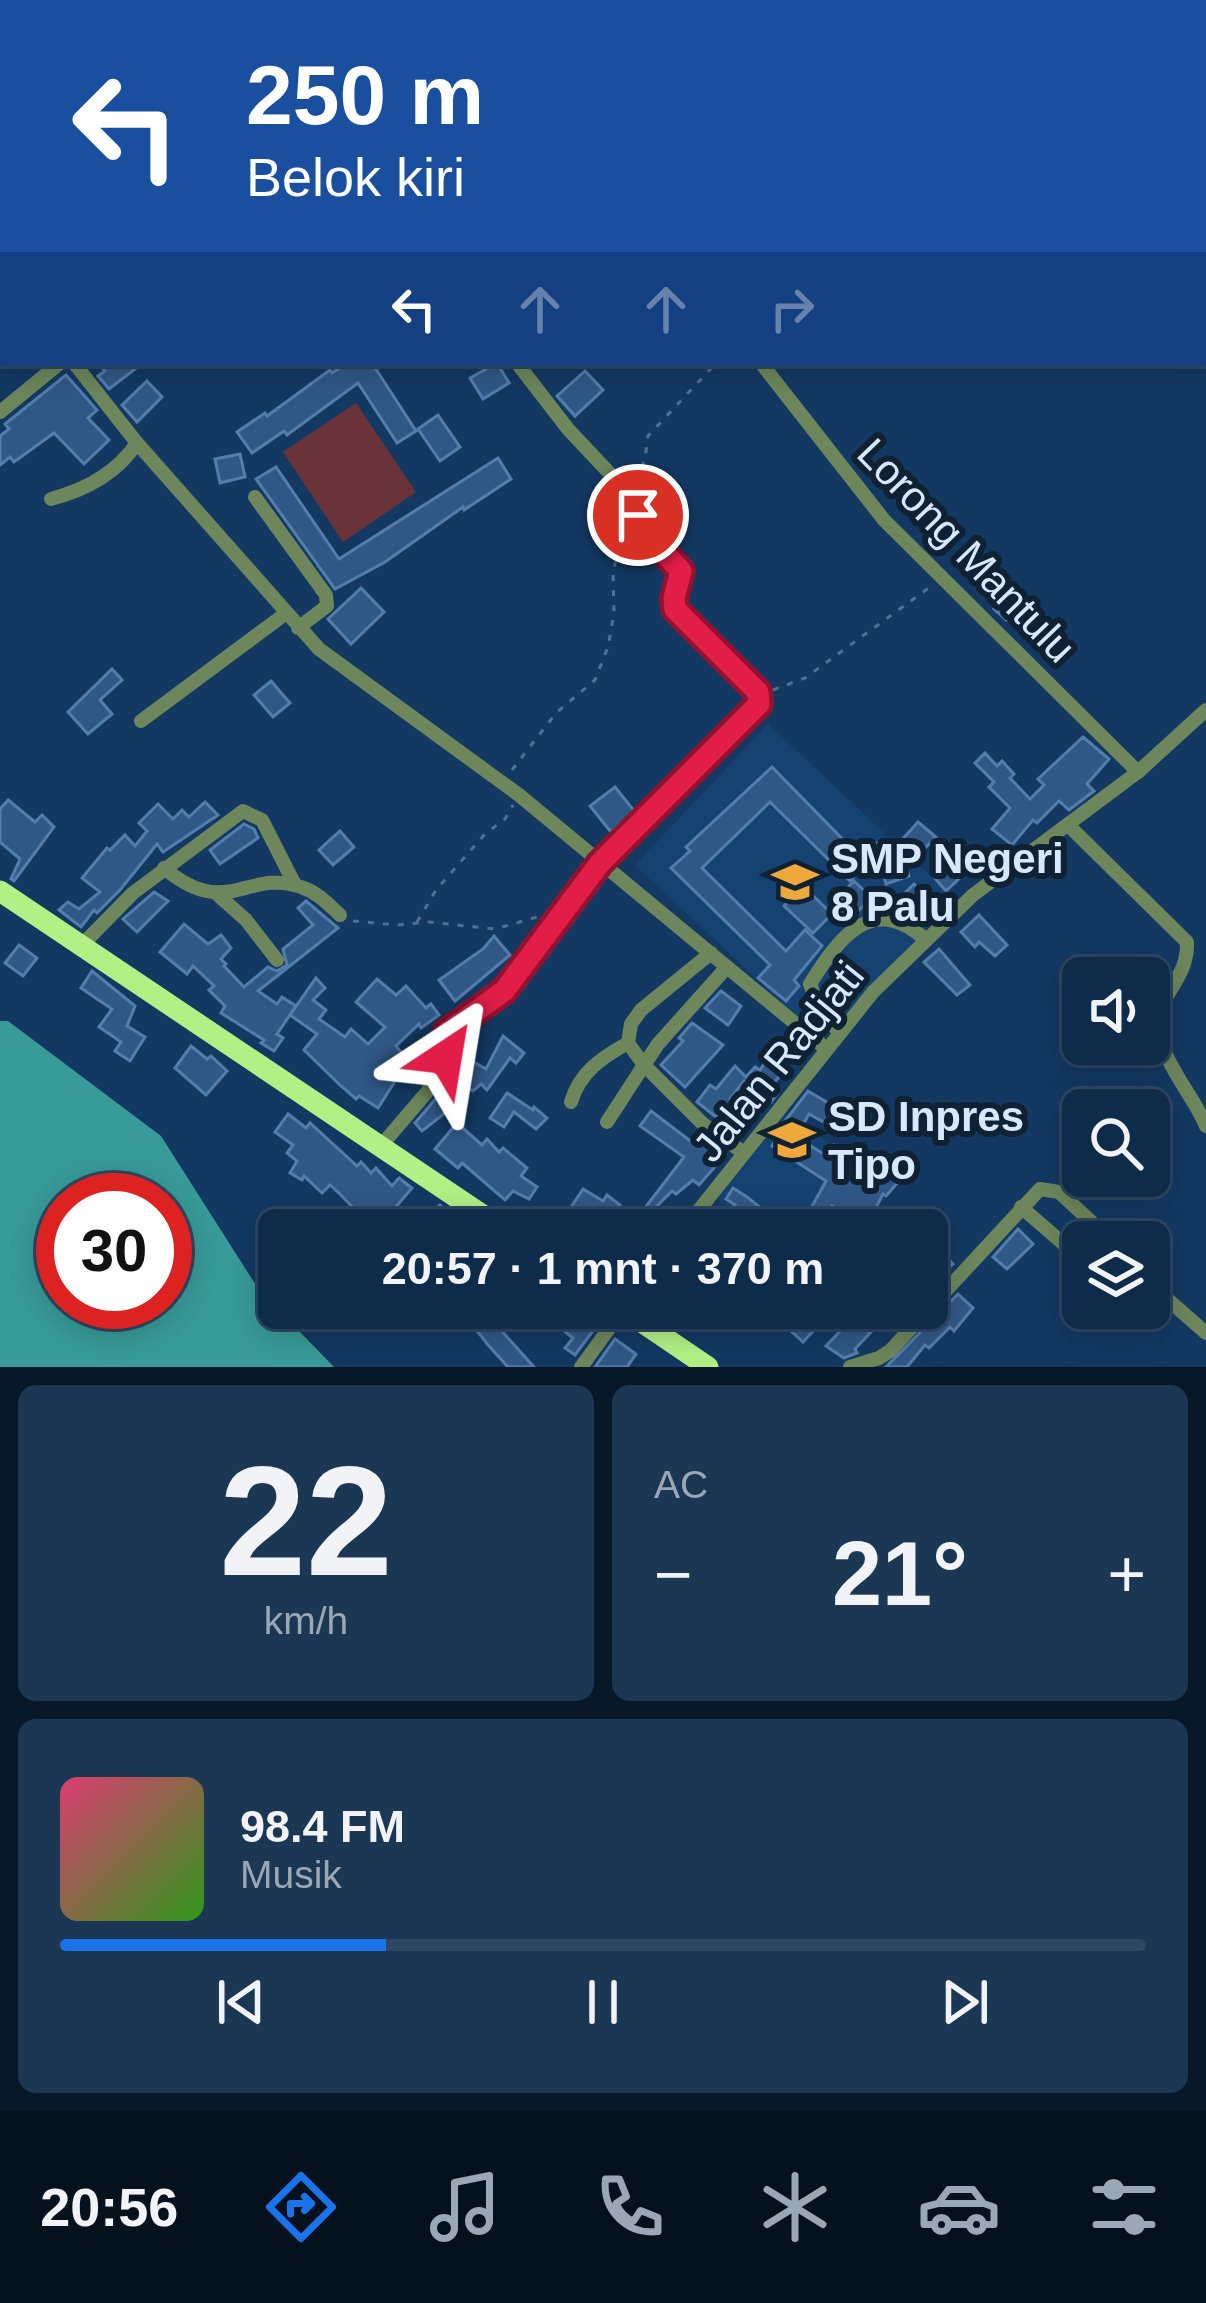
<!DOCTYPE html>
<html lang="id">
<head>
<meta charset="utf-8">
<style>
	:root { --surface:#0e2b4a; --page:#1c3754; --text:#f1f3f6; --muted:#9ba7b5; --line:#2e4762; --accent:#1a73e8 }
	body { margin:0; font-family:Helvetica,sans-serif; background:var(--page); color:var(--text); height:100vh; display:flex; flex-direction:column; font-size:45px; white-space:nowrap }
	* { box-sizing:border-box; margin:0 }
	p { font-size:39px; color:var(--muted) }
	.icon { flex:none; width:66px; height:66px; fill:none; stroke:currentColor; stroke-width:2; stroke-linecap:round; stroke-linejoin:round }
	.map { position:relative; height:1367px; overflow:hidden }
	.details { display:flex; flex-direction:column; gap:18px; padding:18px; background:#081829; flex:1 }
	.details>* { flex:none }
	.top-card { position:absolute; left:0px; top:0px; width:1206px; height:366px; box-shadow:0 6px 30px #0003,0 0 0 3px var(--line); background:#1a4fa0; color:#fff; overflow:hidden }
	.controls { position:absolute; left:1062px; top:957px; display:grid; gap:24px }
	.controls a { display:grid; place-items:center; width:108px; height:108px; border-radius:18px; background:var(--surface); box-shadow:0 6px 30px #0003,0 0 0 3px var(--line); font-size:60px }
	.speed { position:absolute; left:36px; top:1173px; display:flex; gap:24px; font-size:60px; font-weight:700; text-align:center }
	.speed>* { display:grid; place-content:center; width:156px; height:156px; border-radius:50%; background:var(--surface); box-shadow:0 6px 30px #0003,0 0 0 3px var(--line); line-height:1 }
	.speed .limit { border:18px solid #d22; background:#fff; color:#111 }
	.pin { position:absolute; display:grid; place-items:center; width:102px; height:102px; color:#fff; margin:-51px; border:6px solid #fff; border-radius:50%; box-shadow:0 3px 12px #0007 }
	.me { position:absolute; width:132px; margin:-66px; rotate:33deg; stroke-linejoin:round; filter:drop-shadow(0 0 9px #0008) }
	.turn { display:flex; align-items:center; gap:42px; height:252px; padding:0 48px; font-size:54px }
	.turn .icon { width:156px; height:156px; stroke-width:2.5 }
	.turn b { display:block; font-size:84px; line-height:102px }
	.lanes { display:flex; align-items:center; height:114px; padding:0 48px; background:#0003; justify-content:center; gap:60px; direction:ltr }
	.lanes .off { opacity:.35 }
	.big { font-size:90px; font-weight:700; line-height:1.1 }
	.details .tile { flex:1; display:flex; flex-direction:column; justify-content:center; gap:18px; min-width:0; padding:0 42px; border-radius:18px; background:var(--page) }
	.details .dial { align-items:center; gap:0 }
	.dial b { font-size:156px; line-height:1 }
	.song { display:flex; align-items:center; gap:36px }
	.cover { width:144px; height:144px; border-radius:18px; background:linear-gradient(135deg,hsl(340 70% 55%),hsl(110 70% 35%)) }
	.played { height:12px; border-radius:6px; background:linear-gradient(90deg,var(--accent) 30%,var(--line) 30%) }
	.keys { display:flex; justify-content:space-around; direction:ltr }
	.heat { display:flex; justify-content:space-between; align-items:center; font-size:66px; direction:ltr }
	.details .tiles { flex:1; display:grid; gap:18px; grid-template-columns:1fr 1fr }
	.tile:last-child { grid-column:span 2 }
	.trip { position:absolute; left:258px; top:1209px; width:690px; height:120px; border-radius:18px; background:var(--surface); box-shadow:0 6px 30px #0003,0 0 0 3px var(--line); font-weight:700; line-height:120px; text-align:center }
	.dock { display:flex; height:192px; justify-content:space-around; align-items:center; background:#06111e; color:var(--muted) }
	.dock .icon { width:84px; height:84px }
	.dock .current { color:var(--accent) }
	.dock b { font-size:54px; color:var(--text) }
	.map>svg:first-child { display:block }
	.built { fill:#164272 }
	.green { fill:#693339 }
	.water { fill:#389b99; fill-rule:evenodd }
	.building { fill:#305887; stroke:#557dac; stroke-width:3 }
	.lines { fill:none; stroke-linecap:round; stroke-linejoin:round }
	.path { stroke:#507093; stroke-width:3; stroke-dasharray:6 9; stroke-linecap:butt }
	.minor { stroke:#6d865c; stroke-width:14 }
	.highway { stroke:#b2f086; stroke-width:21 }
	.route-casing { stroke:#92132f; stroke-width:30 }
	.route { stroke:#e11d48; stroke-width:21 }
	.labels { text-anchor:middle; stroke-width:12; stroke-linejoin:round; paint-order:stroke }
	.street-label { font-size:42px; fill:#d7e8fd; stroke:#102134 }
	.poi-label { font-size:42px; font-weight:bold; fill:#d7e8fd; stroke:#102134; text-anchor:start }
</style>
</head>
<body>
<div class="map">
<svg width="1206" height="1367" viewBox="0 0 1206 1367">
	<rect width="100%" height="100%" fill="#133963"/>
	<!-- built -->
	<g class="built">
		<polygon points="768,724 955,899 822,1040 635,865"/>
		<polygon points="781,1109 868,1170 826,1230 760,1230 717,1200"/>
	</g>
	<!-- green -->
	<polygon class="green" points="356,403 416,492 343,542 283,452"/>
	<!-- water -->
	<path class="water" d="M 0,1021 L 8,1021 L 161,1136 L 259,1290 L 334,1367 L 0,1367 ZM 63,1200 L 165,1200 L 165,1302 L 63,1302 Z"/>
	<!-- building -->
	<g class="building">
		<polygon points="98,363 143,363 109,389 98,376 105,371"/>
		<polygon points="347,363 372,363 416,431 397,443 358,383 287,435 284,431 252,453 237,432 265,413 267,416 330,370 332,373"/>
		<polygon points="497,363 509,383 483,399 470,378"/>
		<polygon points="585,371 603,390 575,416 557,396"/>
		<polygon points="66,375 97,410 88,418 109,440 84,464 54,433 14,462 10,457 0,465 0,436 9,429 5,424"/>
		<polygon points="147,381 162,397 137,422 122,405"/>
		<polygon points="438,415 460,447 440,461 418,429"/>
		<polygon points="240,454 245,477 220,483 215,459"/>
		<polygon points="498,458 511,479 464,510 463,507 385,562 335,589 256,479 276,467 339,559"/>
		<polygon points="994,567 1028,598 1006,620 994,609 999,604 978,584"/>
		<polygon points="361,588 384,612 351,644 328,619"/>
		<polygon points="112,669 122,680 100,700 112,714 88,734 68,712"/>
		<polygon points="271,681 290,703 273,717 254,695"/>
		<polygon points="1083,737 1109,759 1087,784 1094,791 1069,810 1059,801 1037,823 1033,820 1012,845 992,829 1010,808 989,787 994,782 975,763 985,753 997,766 1002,761 1014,774 1010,778 1030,799 1044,785 1038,779"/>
		<polygon points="772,767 867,864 850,881 770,802 702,868 786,951 805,930 822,946 794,980 799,986 786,1001 758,978 770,965 671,868 690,851 686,847"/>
		<polygon points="615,787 635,812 611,832 590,806"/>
		<polygon points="8,800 35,822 42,815 54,827 14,881 11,879 20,859 0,842 0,809"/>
		<polygon points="205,802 218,815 163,852 157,844 120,890 97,913 94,910 81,927 59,910 68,902 79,909 100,892 82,878 107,848 110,850 125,835 135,846 147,831 139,823 158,804 173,819 182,810 189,817"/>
		<polygon points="918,822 936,837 918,855 900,842"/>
		<polygon points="244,824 254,829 258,838 220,864 210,850"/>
		<polygon points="340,831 354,847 333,865 319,850"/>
		<polygon points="891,840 893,849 900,842 909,876 886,884 877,843"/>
		<polygon points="956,856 964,864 959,869 964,874 946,891 933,876"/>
		<polygon points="854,881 872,898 846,922 830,906"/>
		<polygon points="914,884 934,904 918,920 897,901"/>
		<polygon points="803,886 832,914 813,933 784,906"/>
		<polygon points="154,892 168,901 137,932 123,919"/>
		<polygon points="306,901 338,928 258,991 277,1004 282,997 296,1006 277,1034 283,1038 274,1051 261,1043 264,1040 221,1013 225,1006 209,990 214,986 193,966 187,974 160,952 184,924 208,944 221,935 231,948 221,959 226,964 224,966 244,987 268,967 277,971 287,965 283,949 313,925 298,908"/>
		<polygon points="979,915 1007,945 995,956 979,942 975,947 961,932"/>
		<polygon points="494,936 510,955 455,1001 439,980 483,949"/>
		<polygon points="19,945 37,958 23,976 5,963"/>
		<polygon points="939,949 970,985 957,995 924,962"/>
		<polygon points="92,971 135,1006 127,1026 145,1037 130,1061 115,1051 121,1042 99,1027 112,1009 81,988"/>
		<polygon points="316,978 325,988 313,1000 326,1010 319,1019 345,1037 351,1029 368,1044 385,1027 356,1002 377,979 396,995 406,986 426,1008 431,1004 439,1015 421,1028 419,1024 396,1046 422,1078 420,1081 403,1069 378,1108 359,1096 356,1099 340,1085 304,1050 317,1034 290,1015"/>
		<polygon points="721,991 741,1006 728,1025 705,1008"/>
		<polygon points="692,1023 723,1045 685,1087 661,1065 683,1041 679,1038"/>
		<polygon points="503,1036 524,1053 516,1063 510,1058 487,1090 481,1084 473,1091 449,1077 458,1053 486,1069"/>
		<polygon points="191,1046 207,1059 211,1056 227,1071 206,1095 175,1068"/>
		<polygon points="771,1054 787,1068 769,1088 777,1094 771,1102 744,1081 730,1099 752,1119 740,1136 697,1102 710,1085 716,1089 735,1066 746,1077 755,1067 760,1070"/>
		<polygon points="808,1091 845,1113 836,1129 809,1114 796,1137 827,1156 834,1145 847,1153 840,1165 864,1181 876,1163 899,1181 886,1196 883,1194 867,1225 832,1206 817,1230 799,1230 826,1181 772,1146 785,1121"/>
		<polygon points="507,1093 533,1110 534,1107 547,1118 536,1129 514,1112 504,1127 490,1118"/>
		<polygon points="438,1096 449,1110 422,1131 415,1123"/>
		<polygon points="651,1111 697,1146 704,1138 726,1154 699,1185 693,1180 676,1194 672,1191 656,1207 669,1216 655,1230 638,1217 684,1157 640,1126"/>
		<polygon points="288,1114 306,1128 310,1123 357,1166 361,1162 371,1173 376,1168 392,1186 399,1178 412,1188 376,1230 344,1230 359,1214 341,1195 330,1185 322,1193 304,1176 302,1180 290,1173 297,1161 287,1153 293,1145 275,1132"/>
		<polygon points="457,1123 482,1145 487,1139 499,1152 503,1148 527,1168 521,1176 537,1187 529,1199 513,1191 505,1200 462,1163 458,1168 435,1149"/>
		<polygon points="733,1188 747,1197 789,1230 762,1230 755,1225 751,1230 717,1230 735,1205 726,1199"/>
		<polygon points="583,1189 603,1201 607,1195 620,1205 607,1223 590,1212 579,1230 556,1230"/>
		<polygon points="440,1205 449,1213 430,1228 432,1230 399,1230 416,1213 422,1220"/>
		<polygon points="1018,1229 1033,1244 1007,1269 993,1257"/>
		<polygon points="936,1243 953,1264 940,1275 927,1260 927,1250"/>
		<polygon points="958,1294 973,1308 954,1331 950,1327 929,1348 925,1345 907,1367 886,1367"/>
		<polygon points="508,1308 576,1308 592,1321 601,1308 607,1312 575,1355 565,1348 573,1338 541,1312 532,1325"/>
		<polygon points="794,1308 816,1308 811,1314 821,1323 803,1342 783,1324"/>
		<polygon points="861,1308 869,1317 881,1308 905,1308 872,1331 855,1349 857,1353 844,1358 826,1346 843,1328 840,1325"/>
		<polygon points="485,1311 498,1327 534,1367 508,1367 488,1345 471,1323"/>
		<polygon points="615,1339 636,1354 627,1367 595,1367"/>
	</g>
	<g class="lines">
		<!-- path -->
		<g class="path">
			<polyline points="635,481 645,459 648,436 716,363"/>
			<polyline points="773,690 805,678 930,587"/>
			<polyline points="512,770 556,713 595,680 608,647 614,613 613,572 616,560 626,546 627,520"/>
			<polyline points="353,921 397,925 429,922 495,929 544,915"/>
			<polyline points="417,922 436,890 485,834 505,819 513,805"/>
		</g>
		<!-- minor -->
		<g class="minor">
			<polyline points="558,0 559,3"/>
			<polyline points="712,0 713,3"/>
			<polyline points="585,3 595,0"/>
			<polyline points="74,363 137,443 319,649 519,795 825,1048"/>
			<polyline points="761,363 884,520 1138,772"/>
			<polyline points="0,412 60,363"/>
			<polyline points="255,497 326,595 327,606 298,628"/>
			<path d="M 51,499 C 85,490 117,473 137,443"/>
			<polyline points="141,721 285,614"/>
			<path d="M 1068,825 L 1187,942 C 1188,968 1174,982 1163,1003 C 1143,1043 1191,1089 1206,1126"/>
			<path d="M 164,868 C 227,921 247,868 301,887 C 317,892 328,904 340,915"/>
			<polyline points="218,895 246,920 277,960"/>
			<polyline points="81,946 133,893 243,811 262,820 295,885"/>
			<polyline points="727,967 658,1044 644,1065 703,1124 744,1153"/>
			<path d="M 839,1032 L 820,1011 L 810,984 C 839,937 873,892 926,940"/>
			<path d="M 571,1102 C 580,1072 601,1058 628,1043"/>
			<polyline points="607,1122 644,1065 628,1043 631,1024 641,1010 711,953"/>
			<polyline points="380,1147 427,1092 444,1063 447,1032 504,991 600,863 760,701 755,687 675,609 673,598 682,578 679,568 645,528 629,494 568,429 517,363"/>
			<polyline points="1021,1207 1066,1246 1083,1268"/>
			<polyline points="452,1230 467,1205"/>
			<polyline points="683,1230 873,992 973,895 1138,772 1206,710"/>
			<polyline points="1149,1283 1206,1333"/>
			<polyline points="581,1367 624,1308"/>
			<polyline points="850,1367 879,1358 890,1351 1040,1189 1059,1192 1113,1242"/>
		</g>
		<!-- highway -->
		<g class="highway">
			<polyline points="0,891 505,1230"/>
			<polyline points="621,1308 708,1367"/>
		</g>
	</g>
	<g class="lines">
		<!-- route casing -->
		<g class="route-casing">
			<polyline id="route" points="446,1057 447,1032 504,991 600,863 759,704 758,692 675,609 674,598 681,571 652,540 638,515"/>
		</g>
		<!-- route -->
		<use href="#route" class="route"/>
	</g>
	<!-- icons -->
	<defs>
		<g id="school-bare" transform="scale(3.6)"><path d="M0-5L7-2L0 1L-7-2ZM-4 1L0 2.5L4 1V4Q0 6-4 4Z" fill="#eea83c" stroke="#102134" stroke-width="2.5" paint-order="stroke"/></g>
	</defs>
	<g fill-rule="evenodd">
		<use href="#school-bare" x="795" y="882"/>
		<use href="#school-bare" x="792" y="1140"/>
	</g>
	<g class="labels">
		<!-- street labels -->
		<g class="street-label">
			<text transform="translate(967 550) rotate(46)" y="15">Lorong Mantulu</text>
			<text transform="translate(778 1061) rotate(-51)" y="15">Jalan Radjati</text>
		</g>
		<!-- poi labels -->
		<g class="poi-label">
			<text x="831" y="873">SMP Negeri<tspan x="831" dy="48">8 Palu</tspan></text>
			<text x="828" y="1131">SD Inpres<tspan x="828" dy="48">Tipo</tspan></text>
		</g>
	</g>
</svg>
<div class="controls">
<a><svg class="icon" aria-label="sound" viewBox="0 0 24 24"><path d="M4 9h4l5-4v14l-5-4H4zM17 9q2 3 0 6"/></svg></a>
<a><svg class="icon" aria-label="search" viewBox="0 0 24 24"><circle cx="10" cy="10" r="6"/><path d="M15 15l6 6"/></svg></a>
<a><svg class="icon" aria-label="layers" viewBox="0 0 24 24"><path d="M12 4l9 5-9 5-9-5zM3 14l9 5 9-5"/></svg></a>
</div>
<div class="speed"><div class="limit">30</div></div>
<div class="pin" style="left:638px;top:515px;background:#d93025"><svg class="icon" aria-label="arrive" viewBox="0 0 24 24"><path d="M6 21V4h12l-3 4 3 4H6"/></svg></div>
<svg class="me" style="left:446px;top:1057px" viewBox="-20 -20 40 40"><path d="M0-17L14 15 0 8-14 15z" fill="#e11d48" stroke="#fff" stroke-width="4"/></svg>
<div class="trip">20:57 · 1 mnt · 370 m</div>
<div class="top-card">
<div class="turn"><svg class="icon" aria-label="left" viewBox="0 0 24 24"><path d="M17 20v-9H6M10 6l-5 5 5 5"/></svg><div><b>250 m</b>Belok kiri</div></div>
<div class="lanes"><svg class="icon" aria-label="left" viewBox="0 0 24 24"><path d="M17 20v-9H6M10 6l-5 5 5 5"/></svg><svg class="icon off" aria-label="ahead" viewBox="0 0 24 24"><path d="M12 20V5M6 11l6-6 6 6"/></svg><svg class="icon off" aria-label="ahead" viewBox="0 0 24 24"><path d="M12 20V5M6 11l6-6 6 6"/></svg><svg class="icon off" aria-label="right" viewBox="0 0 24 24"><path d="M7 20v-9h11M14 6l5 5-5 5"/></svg></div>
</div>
</div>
<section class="details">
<div class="tiles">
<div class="tile dial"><b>22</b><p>km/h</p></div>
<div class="tile"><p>AC</p>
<div class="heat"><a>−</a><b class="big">21°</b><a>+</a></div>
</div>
<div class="tile">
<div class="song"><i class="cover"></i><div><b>98.4 FM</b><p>Musik</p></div></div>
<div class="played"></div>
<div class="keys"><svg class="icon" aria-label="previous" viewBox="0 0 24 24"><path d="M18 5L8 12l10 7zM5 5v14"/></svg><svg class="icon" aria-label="pause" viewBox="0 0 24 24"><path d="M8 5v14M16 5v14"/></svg><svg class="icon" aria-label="next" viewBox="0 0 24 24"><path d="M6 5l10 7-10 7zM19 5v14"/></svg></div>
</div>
</div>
</section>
<nav class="dock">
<b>20:56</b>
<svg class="icon current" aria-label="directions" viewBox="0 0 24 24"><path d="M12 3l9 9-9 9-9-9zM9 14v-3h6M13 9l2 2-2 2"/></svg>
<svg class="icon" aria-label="music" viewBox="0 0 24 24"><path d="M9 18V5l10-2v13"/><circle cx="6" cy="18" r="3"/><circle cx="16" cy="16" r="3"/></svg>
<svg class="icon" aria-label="phone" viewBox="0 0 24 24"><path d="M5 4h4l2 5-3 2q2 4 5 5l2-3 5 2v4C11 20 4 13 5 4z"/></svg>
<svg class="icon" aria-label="climate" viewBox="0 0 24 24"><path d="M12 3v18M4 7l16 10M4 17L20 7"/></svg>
<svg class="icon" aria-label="car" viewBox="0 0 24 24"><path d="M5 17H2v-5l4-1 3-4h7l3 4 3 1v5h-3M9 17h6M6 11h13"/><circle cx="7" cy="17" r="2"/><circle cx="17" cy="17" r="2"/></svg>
<svg class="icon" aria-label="filters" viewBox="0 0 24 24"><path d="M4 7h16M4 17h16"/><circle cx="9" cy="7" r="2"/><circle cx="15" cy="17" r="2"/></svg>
</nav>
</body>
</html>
